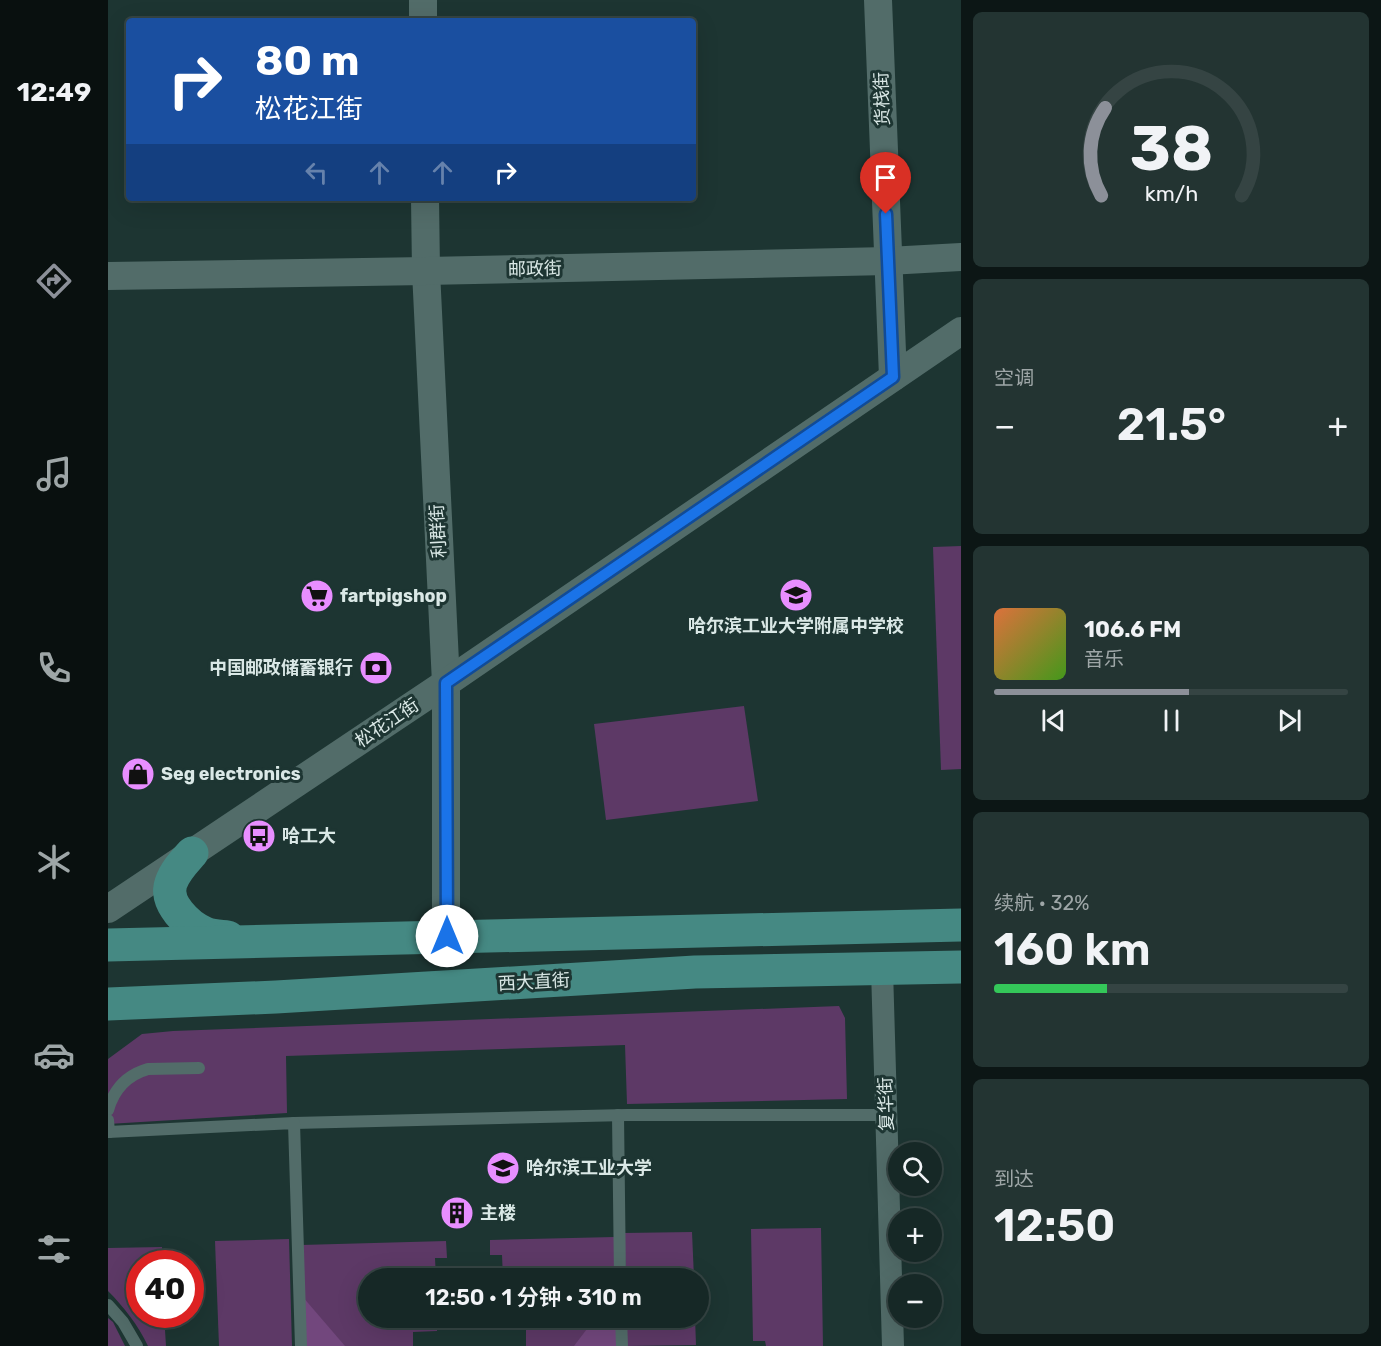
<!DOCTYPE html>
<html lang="zh">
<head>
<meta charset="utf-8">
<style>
	:root { --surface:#162826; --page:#233432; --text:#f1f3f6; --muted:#9ea6a7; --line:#354443; --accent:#8c9099 }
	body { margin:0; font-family:Rubik,"Noto Sans SC",sans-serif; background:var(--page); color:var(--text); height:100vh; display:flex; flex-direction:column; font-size:22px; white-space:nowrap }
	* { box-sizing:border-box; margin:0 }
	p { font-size:20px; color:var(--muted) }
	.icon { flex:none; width:33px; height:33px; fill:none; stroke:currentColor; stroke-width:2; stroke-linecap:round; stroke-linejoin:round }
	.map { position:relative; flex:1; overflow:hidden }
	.panel { display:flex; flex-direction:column; gap:12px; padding:12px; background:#0c1615; width:420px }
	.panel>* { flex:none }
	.guide { position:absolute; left:18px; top:18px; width:570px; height:183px; border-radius:6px; box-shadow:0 6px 24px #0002,0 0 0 2px var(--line); background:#1a4fa0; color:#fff; overflow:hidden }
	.controls { position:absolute; left:780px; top:1142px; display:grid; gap:12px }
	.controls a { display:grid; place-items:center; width:54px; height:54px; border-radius:50%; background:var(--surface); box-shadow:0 6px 24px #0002,0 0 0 2px var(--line); font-size:30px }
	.speed { position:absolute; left:18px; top:1250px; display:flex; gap:12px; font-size:30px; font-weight:700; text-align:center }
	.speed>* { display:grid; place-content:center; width:78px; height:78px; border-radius:50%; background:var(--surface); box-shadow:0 6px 24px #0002,0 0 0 2px var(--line); line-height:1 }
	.speed .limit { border:9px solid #d22; background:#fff; color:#111 }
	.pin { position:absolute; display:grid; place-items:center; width:51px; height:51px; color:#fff; margin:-62px -26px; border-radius:50% 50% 50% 0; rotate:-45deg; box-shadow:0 0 6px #0007 }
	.pin .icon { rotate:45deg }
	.me { position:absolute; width:66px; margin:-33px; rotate:0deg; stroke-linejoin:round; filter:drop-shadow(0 0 4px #0008) }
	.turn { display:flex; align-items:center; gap:21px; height:126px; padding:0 30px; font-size:27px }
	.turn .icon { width:78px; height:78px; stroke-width:2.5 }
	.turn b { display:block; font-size:42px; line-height:51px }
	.lanes { display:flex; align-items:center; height:57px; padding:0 30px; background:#0003; justify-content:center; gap:30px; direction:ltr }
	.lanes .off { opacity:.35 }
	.big { font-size:45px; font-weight:600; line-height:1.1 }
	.panel .widget { flex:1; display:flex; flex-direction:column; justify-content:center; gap:9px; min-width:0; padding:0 21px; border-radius:9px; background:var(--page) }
	.panel .dial { align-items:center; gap:0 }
	.dial svg { height:156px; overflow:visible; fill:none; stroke:var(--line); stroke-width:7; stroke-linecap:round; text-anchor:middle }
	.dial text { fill:var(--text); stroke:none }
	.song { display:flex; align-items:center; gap:18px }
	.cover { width:72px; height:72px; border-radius:9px; background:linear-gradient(135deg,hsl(20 70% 55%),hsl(100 70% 35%)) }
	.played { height:6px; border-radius:3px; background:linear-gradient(90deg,var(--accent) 55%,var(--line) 55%) }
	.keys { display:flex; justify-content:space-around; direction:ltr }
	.heat { display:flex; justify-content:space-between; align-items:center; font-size:33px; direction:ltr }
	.charge { height:9px; border-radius:4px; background:linear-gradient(90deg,#34c759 32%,var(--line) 0) }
	.trip { position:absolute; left:250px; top:1268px; width:351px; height:60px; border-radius:30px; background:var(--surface); box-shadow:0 6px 24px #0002,0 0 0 2px var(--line); font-weight:600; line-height:60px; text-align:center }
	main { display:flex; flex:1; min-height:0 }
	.menu { display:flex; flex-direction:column; width:108px; justify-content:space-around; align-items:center; background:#09100f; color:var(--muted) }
	.menu .icon { width:42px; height:42px }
	.menu .on { color:var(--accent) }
	.menu b { font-size:27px; color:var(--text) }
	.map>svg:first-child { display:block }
	.green { fill:#5d3966 }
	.forest { fill:#72477d }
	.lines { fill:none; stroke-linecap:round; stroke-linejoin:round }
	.service { stroke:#526c69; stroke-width:12 }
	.minor { stroke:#526c69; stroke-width:22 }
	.tertiary { stroke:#526c69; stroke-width:28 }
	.primary { stroke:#458983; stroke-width:33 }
	.route-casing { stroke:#114b97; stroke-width:15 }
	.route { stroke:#1a73e8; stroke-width:10 }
	.labels { text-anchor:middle; stroke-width:6; stroke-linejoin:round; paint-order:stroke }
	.street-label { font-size:18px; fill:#dae8e6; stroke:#1d3532 }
	.poi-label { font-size:18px; font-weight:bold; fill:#dae8e6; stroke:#1d3532; text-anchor:start }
</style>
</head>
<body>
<main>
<nav class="menu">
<b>12:49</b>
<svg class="icon on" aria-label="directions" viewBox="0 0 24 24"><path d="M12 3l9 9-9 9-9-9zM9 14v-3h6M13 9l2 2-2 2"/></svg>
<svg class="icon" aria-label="music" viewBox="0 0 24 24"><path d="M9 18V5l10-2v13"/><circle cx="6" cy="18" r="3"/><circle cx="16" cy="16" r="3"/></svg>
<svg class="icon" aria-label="phone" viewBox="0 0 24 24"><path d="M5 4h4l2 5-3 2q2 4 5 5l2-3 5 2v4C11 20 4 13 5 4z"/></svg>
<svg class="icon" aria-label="climate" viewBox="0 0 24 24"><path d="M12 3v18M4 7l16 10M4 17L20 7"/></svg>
<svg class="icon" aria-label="car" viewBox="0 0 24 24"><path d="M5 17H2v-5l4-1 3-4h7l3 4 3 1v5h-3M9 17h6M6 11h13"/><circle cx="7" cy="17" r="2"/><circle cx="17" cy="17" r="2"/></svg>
<svg class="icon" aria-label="filters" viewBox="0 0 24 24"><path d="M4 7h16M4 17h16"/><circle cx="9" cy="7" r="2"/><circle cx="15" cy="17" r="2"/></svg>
</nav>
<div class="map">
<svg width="853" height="1346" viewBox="0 0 853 1346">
	<rect width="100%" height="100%" fill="#1d3532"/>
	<!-- green -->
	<g class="green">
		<polygon points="853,546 853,769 833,770 825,547"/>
		<polygon points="636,706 650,801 498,820 486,724"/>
		<polygon points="731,1006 737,1018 739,1099 519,1104 517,1045 178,1056 179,1113 0,1124 0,1059 34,1034 65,1031"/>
		<polygon points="713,1228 715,1346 658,1346 657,1341 645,1341 643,1229"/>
		<polygon points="584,1232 586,1278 518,1278 516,1233"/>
		<polygon points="506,1237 508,1278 395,1278 394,1255 382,1255 382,1240"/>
		<polygon points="181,1239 184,1346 111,1346 107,1241"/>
		<polygon points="338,1241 339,1258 327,1258 328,1278 261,1278 261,1317 329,1317 329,1331 305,1332 305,1346 196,1346 193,1245"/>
		<path d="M 54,1247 L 55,1263 L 32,1263 L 32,1314 L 56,1314 L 58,1346 L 40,1346 C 30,1325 16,1307 0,1291 L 0,1248 Z"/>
		<polygon points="396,1317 508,1317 509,1346 418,1346 418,1327 396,1328"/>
		<polygon points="519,1317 587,1317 588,1345 519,1346"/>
		<polygon points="0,1318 5,1322 17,1346 0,1346"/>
	</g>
	<!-- forest -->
	<g class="forest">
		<polygon points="194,1296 237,1346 196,1346"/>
		<polygon points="488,1317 508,1317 509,1346 466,1346"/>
	</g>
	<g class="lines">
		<!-- service -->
		<g class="service">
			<path d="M 0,1110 C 6,1089 19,1075 40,1069 L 91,1068"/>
			<polyline points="510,1115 512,1278"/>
			<polyline points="0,1120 1,1132"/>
			<polyline points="186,1123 519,1115 778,1115"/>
			<polyline points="0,1132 186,1123 193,1346"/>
			<polyline points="0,1305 15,1322 29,1346"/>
			<polyline points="513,1317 514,1346"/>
		</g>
		<!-- minor -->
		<polyline class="minor" points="774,969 785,1346"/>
		<!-- tertiary -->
		<g class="tertiary">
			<polyline points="315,0 315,21"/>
			<polyline points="770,0 785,377"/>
			<polyline points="317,198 318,271 338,683 338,936"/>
			<polyline points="0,276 318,271 780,261 853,257"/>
			<polyline points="0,909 338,683 853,331"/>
		</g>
		<!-- primary -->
		<g class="primary">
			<path d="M 84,853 C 76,862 67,871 63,883 C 56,903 80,926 97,933 C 104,936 112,936 120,937"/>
			<polyline points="0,945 853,925"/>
			<polyline points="0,1004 168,997 587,972 853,967"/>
		</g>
	</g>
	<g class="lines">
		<!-- route casing -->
		<g class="route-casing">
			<polyline id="route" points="339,936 338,683 785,377 778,214"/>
		</g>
		<!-- route -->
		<use href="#route" class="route"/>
	</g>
	<!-- icons -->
	<defs>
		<g id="school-disc" transform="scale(1.725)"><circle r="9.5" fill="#e88eff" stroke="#1d3532"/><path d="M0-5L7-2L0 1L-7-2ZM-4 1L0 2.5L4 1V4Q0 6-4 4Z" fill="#111"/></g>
		<g id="supermarket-disc" transform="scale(1.725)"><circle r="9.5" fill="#e88eff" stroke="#1d3532"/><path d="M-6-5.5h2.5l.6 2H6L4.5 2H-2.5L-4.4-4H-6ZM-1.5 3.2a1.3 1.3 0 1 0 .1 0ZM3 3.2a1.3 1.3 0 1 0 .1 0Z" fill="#111"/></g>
		<g id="bank-disc" transform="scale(1.725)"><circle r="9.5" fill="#e88eff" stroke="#1d3532"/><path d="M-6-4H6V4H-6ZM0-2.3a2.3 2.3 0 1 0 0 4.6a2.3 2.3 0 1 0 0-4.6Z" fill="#111"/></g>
		<g id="shop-disc" transform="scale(1.725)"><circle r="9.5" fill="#e88eff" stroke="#1d3532"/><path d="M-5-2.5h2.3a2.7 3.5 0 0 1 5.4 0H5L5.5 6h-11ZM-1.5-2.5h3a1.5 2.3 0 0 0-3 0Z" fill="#111"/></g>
		<g id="bus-disc" transform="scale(1.725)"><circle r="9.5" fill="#e88eff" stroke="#1d3532"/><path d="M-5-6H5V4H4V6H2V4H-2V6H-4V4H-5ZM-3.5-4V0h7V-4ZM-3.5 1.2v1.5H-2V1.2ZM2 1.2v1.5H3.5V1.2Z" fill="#111"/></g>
		<g id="university-disc" transform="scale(1.725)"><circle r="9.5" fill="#e88eff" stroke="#1d3532"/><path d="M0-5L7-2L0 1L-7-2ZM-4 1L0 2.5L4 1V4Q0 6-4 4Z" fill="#111"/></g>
		<g id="building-disc" transform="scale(1.725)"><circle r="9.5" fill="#e88eff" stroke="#1d3532"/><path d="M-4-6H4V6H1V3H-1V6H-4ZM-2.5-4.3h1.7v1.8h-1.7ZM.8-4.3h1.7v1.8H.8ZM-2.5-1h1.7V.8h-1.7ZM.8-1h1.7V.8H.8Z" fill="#111"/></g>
	</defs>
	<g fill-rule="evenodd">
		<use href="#school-disc" x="688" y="595"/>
		<use href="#supermarket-disc" x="209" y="596"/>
		<use href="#bank-disc" x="268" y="668"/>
		<use href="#shop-disc" x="30" y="774"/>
		<use href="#bus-disc" x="151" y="836"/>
		<use href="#university-disc" x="395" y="1168"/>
		<use href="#building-disc" x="349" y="1213"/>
	</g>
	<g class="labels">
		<!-- street labels -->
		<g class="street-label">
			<text transform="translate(774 99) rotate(-92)" y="6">货栈街</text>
			<text transform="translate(427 269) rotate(-1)" y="6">邮政街</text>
			<text transform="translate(330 531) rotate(-93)" y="6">利群街</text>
			<text transform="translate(279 723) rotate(-34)" y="6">松花江街</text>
			<text transform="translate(426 982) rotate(-3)" y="6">西大直街</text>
			<text transform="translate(778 1104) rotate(-92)" y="6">复华街</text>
		</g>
		<!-- poi labels -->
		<g class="poi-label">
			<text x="232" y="602">fartpigshop</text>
			<text x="688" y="632" text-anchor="middle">哈尔滨工业大学附属中学校</text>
			<text x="245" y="674" text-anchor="end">中国邮政储蓄银行</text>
			<text x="53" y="780">Seg electronics</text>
			<text x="174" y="842">哈工大</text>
			<text x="418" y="1174">哈尔滨工业大学</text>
			<text x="372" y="1219">主楼</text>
		</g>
	</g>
</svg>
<div class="controls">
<a><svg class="icon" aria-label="search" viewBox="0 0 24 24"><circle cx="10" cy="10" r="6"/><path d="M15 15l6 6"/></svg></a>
<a>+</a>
<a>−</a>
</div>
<div class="speed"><div class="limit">40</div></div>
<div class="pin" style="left:778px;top:214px;background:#d93025"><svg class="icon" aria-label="arrive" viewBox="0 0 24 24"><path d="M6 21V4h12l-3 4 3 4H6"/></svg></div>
<svg class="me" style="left:339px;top:936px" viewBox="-20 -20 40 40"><circle r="19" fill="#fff"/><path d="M0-13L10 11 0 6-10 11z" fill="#1a73e8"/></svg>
<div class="trip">12:50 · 1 分钟 · 310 m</div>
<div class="guide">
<div class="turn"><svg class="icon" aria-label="right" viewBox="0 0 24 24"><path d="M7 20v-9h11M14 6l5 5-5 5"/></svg><div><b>80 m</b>松花江街</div></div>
<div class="lanes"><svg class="icon off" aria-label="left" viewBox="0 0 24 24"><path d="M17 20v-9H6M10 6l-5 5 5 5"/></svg><svg class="icon off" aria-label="ahead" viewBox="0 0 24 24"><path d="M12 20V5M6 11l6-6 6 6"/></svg><svg class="icon off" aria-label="ahead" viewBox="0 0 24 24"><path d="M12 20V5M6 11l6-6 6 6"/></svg><svg class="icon" aria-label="right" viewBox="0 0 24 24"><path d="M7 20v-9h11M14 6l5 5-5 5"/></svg></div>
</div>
</div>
<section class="panel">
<div class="widget dial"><svg viewBox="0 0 100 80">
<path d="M14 69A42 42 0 1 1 86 69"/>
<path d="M14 69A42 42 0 0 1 16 24" stroke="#8c9099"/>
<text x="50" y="56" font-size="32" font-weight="700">38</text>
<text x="50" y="72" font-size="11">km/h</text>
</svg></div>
<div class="widget"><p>空调</p>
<div class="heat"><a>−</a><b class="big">21.5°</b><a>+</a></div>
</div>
<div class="widget">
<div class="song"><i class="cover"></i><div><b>106.6 FM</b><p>音乐</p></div></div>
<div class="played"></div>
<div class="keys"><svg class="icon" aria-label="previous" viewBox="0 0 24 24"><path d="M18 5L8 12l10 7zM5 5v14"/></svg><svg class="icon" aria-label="pause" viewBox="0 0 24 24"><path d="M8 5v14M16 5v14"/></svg><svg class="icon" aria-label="next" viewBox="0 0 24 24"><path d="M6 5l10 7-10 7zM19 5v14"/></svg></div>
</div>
<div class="widget"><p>续航 · 32%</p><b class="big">160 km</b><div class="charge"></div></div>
<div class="widget"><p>到达</p><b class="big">12:50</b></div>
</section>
</main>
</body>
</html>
